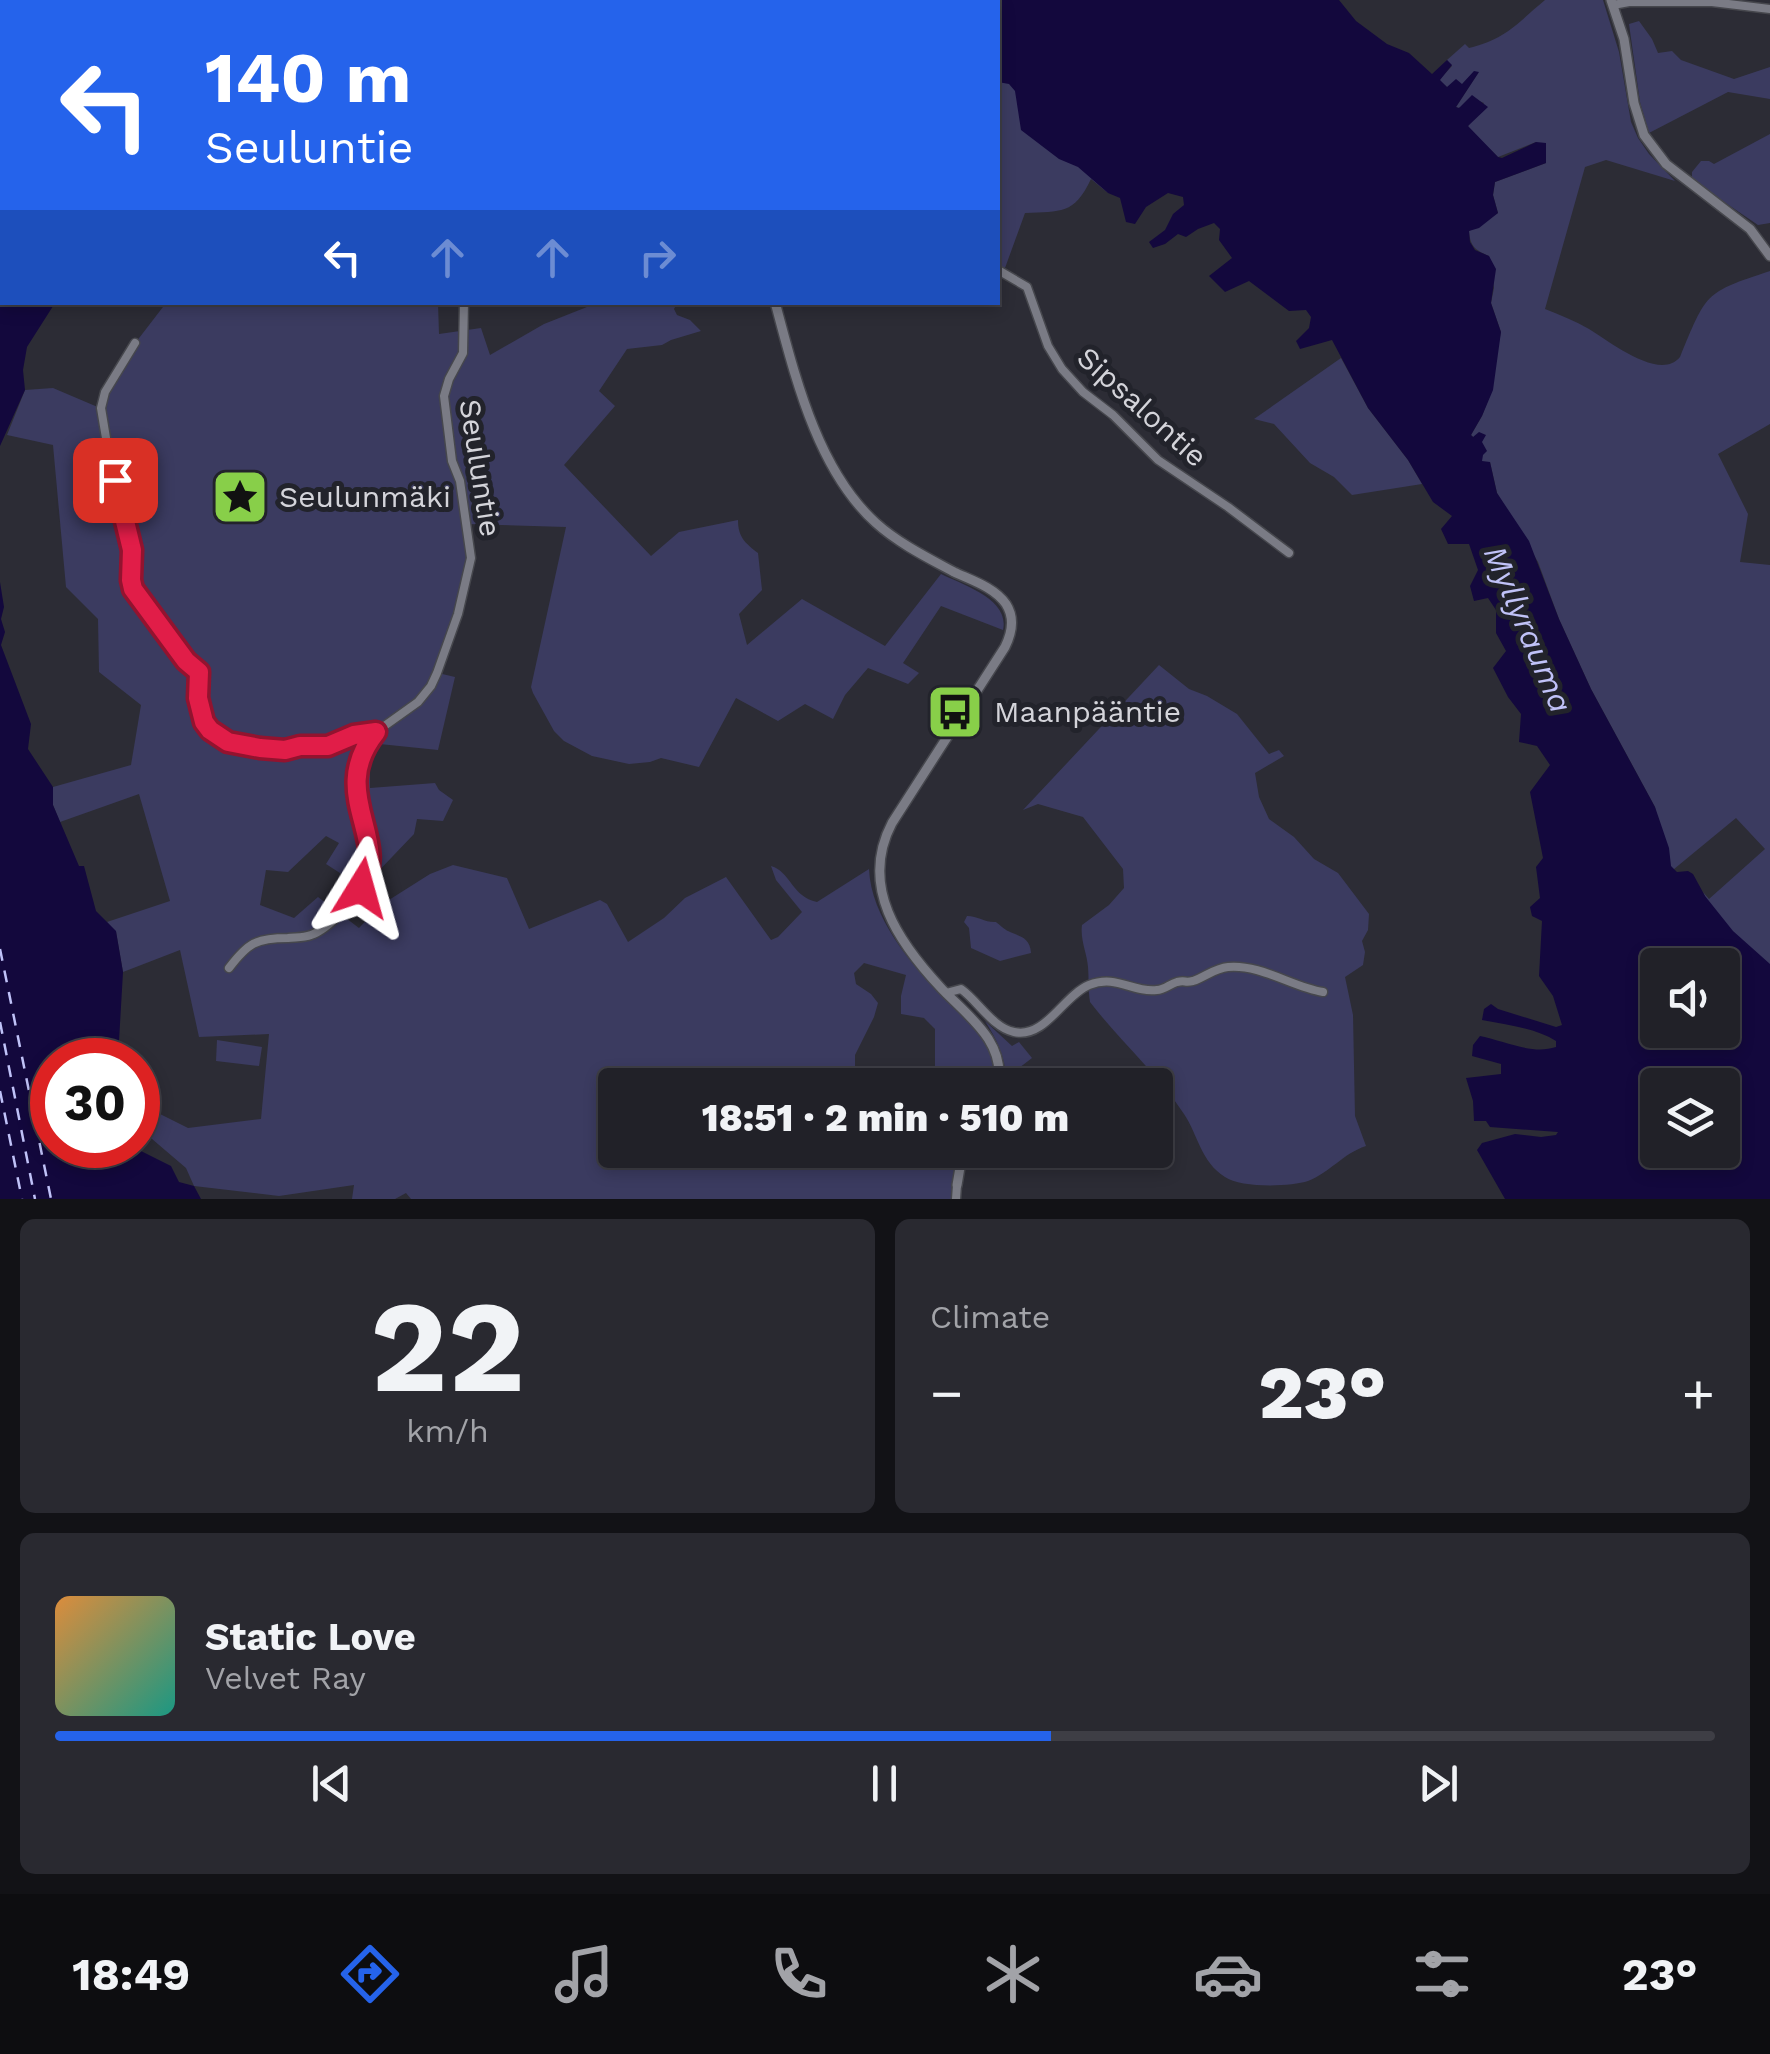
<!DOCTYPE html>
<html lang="en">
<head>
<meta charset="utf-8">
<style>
	:root { --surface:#212128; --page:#292930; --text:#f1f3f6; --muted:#a2a3a8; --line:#3e3e45; --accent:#2563eb }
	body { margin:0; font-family:"Work Sans",sans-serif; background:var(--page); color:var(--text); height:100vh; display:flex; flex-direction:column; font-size:38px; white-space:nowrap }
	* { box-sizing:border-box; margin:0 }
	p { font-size:32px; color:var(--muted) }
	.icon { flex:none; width:55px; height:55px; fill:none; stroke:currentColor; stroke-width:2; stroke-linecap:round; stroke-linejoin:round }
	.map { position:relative; height:1199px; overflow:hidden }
	.details { display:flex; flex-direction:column; gap:20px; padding:20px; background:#121216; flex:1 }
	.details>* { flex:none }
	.top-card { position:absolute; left:0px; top:0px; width:1000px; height:305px; box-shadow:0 5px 15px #0003,0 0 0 2px var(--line); background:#2563eb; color:#fff; overflow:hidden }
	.tools { position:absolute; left:1640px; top:948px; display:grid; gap:20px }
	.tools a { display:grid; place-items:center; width:100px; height:100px; border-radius:10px; background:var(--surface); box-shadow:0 5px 15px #0003,0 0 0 2px var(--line); font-size:50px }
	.speed { position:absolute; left:30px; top:1038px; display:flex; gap:20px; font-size:50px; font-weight:700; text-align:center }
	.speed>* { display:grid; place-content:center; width:130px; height:130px; border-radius:50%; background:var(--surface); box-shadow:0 5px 15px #0003,0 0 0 2px var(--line); line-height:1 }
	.speed .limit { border:15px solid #d22; background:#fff; color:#111 }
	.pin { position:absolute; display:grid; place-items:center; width:85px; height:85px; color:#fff; margin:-42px; border-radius:20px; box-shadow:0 5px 15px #0006 }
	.me { position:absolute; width:110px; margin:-55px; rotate:8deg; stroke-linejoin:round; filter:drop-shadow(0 0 8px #0008) }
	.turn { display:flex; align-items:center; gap:35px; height:210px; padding:0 40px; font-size:45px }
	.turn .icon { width:130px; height:130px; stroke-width:2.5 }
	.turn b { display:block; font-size:70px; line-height:85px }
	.lanes { display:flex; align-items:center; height:95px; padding:0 40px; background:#0003; justify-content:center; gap:50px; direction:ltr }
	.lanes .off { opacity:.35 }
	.big { font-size:75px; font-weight:800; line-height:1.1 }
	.details .card { flex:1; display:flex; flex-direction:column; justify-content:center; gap:15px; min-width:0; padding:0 35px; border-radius:15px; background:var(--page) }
	.details .dial { align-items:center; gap:0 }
	.dial b { font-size:130px; line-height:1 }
	.song { display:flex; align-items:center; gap:30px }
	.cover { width:120px; height:120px; border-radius:15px; background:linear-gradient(135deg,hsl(30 70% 55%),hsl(170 70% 35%)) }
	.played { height:10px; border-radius:5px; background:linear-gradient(90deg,var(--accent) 60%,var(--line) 60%) }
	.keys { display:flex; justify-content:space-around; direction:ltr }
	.heat { display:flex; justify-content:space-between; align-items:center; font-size:55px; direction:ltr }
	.details .tiles { flex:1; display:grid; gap:20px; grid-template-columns:1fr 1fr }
	.card:last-child { grid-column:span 2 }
	.trip { position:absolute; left:598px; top:1068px; width:575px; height:100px; border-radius:10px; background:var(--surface); box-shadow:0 5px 15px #0003,0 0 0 2px var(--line); font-weight:800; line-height:100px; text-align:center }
	.tabs { display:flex; height:160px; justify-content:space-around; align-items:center; background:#0d0d10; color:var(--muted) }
	.tabs .icon { width:70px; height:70px }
	.tabs .on { color:var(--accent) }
	.tabs b { font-size:45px; color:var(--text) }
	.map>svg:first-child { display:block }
	.green { fill:#3b3b60 }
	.water { fill:#13083d; fill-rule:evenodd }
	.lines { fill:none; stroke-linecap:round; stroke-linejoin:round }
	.stream { stroke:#13083d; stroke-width:2.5 }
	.ferry { stroke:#c0c2f8; stroke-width:2.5; stroke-dasharray:12 10; stroke-linecap:butt }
	.minor-casing { stroke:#46474d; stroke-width:11 }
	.tertiary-casing { stroke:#46474d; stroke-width:12 }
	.minor { stroke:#7a7b85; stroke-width:8 }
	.tertiary { stroke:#7a7b85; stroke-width:9 }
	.route-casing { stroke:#92132f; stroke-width:25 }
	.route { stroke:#e11d48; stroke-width:18 }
	.labels { text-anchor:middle; stroke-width:10; stroke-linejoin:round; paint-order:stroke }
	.street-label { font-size:30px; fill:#d4d4da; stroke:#22232b }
	.poi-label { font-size:30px; fill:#d4d4da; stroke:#22232b; text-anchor:start }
	.water-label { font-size:32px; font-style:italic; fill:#c0c2f8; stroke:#22232b }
</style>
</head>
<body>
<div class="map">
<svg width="1770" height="1199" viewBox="0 0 1770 1199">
	<rect width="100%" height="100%" fill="#2c2c35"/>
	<!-- green -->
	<g class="green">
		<path d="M 836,0 L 1012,0 L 1108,193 L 1091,179 C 1074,215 1061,211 1025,213 L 1005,268 L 998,266 L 998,2 L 837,2 Z"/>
		<path d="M 1545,0 L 1603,0 L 1619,52 L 1631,122 L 1638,138 L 1649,154 L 1675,181 L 1606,160 L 1585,167 L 1545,309 C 1560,315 1575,321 1589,329 C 1609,341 1660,382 1680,357 C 1707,293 1703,293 1770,271 L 1770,424 L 1718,454 L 1748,514 L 1740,562 L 1770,565 L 1770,1007 L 1743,979 L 1703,892 L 1709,899 L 1765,849 L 1736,818 L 1668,874 L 1655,807 L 1591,689 L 1559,619 L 1538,562 L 1497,493 L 1490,462 L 1482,462 C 1481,443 1487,448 1471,435 L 1482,416 L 1487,403 L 1501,332 L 1491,303 L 1494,288 L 1489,256 C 1475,250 1470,246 1469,231 L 1498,213 L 1493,195 L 1495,182 L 1546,163 L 1536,142 L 1498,157 L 1469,129 L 1468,126 L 1484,103 L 1479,101 L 1458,108 L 1456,107 L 1478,73 L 1474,72 L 1462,85 L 1447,87 L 1439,80 L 1452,66 L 1447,60 L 1465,44 L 1469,48 C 1507,39 1517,23 1545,0 Z"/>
		<polygon points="1639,21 1652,39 1658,53 1672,51 1681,60 1734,79 1770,67 1770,99 1728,92 1649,133 1640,102 1629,24"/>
		<polygon points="1770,134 1770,223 1758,225 1692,180 1692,172 1701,161 1709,161 1714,164"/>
		<path d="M 166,303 L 438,303 L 439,334 L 481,328 L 490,355 L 544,324 L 597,303 L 677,303 L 674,309 L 677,315 L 690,320 L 701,331 L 671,340 L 662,345 L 627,349 L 599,391 L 615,406 L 564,465 L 651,556 L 679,532 L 738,520 C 738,537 745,543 758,553 L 762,590 L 739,614 L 747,645 L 802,599 L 885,646 L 941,574 C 963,585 1010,599 1003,630 L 941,606 L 903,663 L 919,673 L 908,684 L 868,668 L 845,695 L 833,719 L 805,704 L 778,721 L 736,698 L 699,767 L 661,758 L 650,762 L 629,764 L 592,756 L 564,741 L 554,731 L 533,693 L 531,687 L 566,527 L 468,524 L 471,558 L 438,673 L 455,677 L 438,750 L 370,743 L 370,788 L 435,783 L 439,790 L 453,800 L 443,821 L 417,819 L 414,834 L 370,880 L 343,875 L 326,864 L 339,843 L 326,836 L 288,872 L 266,870 L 260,905 L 294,918 L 318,897 L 359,928 L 381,905 L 430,874 L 453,865 L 507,878 L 529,929 L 600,900 L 607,904 L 628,942 L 664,918 L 685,898 L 726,877 L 771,940 L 778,937 L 802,912 L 776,880 L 771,866 C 791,872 792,897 817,902 L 869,869 C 871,917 910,963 941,995 C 970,1025 997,1038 993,1085 L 932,1085 L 935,1075 L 935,1029 L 924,1018 L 901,1014 L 901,996 L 906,975 L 864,963 L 854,973 L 856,984 L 871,994 L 878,1003 L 874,1017 L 855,1055 L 855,1073 L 904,1085 L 615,1085 L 615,1150 L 958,1150 L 952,1199 L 411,1199 L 406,1193 L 395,1199 L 352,1199 L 354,1185 L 279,1196 L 194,1186 L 186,1168 L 138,1127 L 138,1103 L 188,1128 L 261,1119 L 269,1034 L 199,1037 L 180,950 L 123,972 L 116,932 L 107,922 L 170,901 L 139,794 L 60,822 L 53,805 L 53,787 L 131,765 L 141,705 L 99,672 L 98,619 L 66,587 L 53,445 L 7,435 L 25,390 L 53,388 L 100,408 L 133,346 Z"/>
		<polygon points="1341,358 1368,408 1408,460 1422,484 1352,495 1334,477 1310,463 1274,424 1254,419"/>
		<path d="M 1159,665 L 1189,689 L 1207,696 L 1237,714 L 1269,754 L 1279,750 L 1284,756 L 1255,773 L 1259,797 L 1269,819 L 1294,837 L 1314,859 L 1338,873 L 1369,914 L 1368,930 L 1362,941 L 1365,952 L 1363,965 L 1345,977 L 1353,1015 L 1355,1116 L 1366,1146 C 1342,1154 1331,1172 1308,1181 C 1290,1187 1240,1188 1225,1177 C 1201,1162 1198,1135 1184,1114 C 1157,1073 1119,1040 1090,1002 C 1088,989 1089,979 1088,967 C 1087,953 1080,940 1082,925 L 1109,905 L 1124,888 L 1123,869 L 1083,817 L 1038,804 L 1023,810 Z"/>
		<path d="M 967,916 C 978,916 986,923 996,922 C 997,923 1007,931 1008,931 C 1020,937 1030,937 1031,953 L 1000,961 L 971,948 L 969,928 L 964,922 Z"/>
		<path d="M 985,1021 L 1012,1046 L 1019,1042 L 1032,1058 L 1006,1078 C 1005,1056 997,1040 985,1021 Z"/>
		<polygon points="217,1040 262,1047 259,1066 216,1061"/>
	</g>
	<!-- water -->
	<g class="water">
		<polygon points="0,0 241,0 234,2 2,2 2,302 55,303 27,347 23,370 25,390 0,446"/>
		<path d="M 947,0 L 1339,0 L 1356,21 L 1387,44 L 1409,53 L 1432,74 L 1447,60 L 1452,65 L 1440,80 L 1447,87 L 1456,79 L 1462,84 L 1474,71 L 1479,72 L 1456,107 L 1459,108 L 1472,95 L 1488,107 L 1468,126 L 1498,157 L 1502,158 L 1536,142 L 1546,143 L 1546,163 L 1495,182 L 1493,195 L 1498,213 L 1479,228 L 1469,231 L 1470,242 L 1475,250 L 1489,256 L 1496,269 L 1491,303 L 1501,332 L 1493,390 L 1482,416 L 1471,435 L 1473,437 L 1479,432 L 1486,435 L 1482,442 L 1487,451 L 1483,455 L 1482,461 L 1490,462 L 1497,493 L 1529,541 L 1559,619 L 1591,689 L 1655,807 L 1669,848 L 1671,866 L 1677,872 L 1688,871 L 1693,874 L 1705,896 L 1733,931 L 1770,964 L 1770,1199 L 1505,1199 L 1477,1150 L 1482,1143 L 1515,1134 L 1541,1137 L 1556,1135 L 1558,1132 L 1490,1127 L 1486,1121 L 1474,1121 L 1473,1101 L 1466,1078 L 1501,1074 L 1501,1064 L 1472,1056 L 1473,1045 L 1480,1036 C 1505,1041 1532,1055 1556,1047 L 1556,1041 C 1535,1028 1507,1025 1482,1020 L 1484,1009 L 1491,1004 L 1498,1009 L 1556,1027 L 1562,1025 L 1553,996 L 1539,976 L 1542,921 L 1532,916 L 1530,907 L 1540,898 L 1536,867 L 1543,858 L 1530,792 L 1550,765 L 1537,746 L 1519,742 L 1521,714 L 1508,697 L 1493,668 L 1506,651 L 1496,633 L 1496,610 L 1488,598 L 1474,601 L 1470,586 L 1478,570 L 1469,544 L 1448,544 L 1441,529 L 1452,516 L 1433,502 L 1408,460 L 1368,408 L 1332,340 L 1300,349 L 1296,341 L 1309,328 L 1311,317 L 1306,310 L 1289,311 L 1249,281 L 1225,292 L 1209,276 L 1232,258 L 1219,240 L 1220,229 L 1214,223 L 1198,229 L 1186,237 L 1178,234 L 1165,244 L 1153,248 L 1149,242 L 1165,230 L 1173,214 L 1184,205 L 1183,197 L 1168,193 L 1146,207 L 1135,224 L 1126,222 L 1120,198 L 1108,193 L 1078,167 L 1059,159 L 1021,130 L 1015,91 L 1009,84 L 998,82 L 998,2 L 948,2 ZM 1658,965 L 1722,965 L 1722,1030 L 1658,1030 ZM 1658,1085 L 1722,1085 L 1722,1150 L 1658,1150 Z"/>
		<polygon points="0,582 4,607 1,619 5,632 1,645 31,724 28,749 53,787 53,805 79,866 84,866 96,911 116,931 123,972 119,1041 107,1041 107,1051 112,1060 52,1060 52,1145 137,1145 139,1150 171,1166 179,1182 194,1186 201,1199 0,1199"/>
	</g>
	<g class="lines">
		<!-- stream -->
		<polyline class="stream" points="837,0 838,2"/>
		<!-- ferry -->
		<g class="ferry">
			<polyline points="0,949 51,1199"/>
			<polyline points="0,1022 35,1199"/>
			<polyline points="0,1091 22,1199"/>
		</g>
		<!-- minor casing -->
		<g class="minor-casing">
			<g id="minor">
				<polyline points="1613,5 1629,2 1712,2 1770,9"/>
				<polyline points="998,270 1027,287 1048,346 1062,369 1083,392 1113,415 1158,460 1228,507 1289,553"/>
				<polyline points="135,343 105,392 101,408 110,462 129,532 132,549 131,580 133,589 170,640 199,673 198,697 204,722 211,731 228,741 275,750 285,750 300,746 328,746 354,735 376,732 418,702 431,686 437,673 458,614 471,558 460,481 452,461 444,396 449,379 463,353 464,302"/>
				<path d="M 229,968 C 248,943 256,938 288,938 C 295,937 303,938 311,935 C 329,929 357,898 366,881 C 389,837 327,792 376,732"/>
				<path d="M 946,993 L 961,989 C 978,1001 993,1028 1014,1032 C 1045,1039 1063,996 1089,985 C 1117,974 1132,993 1157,990 C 1164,990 1170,984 1177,982 C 1186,980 1184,983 1193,981 C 1205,977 1215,968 1228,967 C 1261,964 1292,987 1323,992"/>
				<polyline points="956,1199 957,1185"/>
			</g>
		</g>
		<!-- tertiary casing -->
		<g class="tertiary-casing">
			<g id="tertiary">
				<polyline points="1611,0 1624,39 1634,103 1644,135 1666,164 1750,229 1770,256"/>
				<polyline points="737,2 737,0"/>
				<path d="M 775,302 C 795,376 817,470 876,523 C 898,543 928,558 954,572 C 971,580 994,587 1006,604 C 1015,618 1012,633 1005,647 L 892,823 C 859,886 898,942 942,989 C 968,1016 1006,1042 998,1085"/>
				<polyline points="957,1185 963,1150"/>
			</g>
		</g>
		<!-- minor -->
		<use href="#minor" class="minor"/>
		<!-- tertiary -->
		<use href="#tertiary" class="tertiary"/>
	</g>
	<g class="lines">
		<!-- route casing -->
		<g class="route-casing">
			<path id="route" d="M 115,480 L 132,550 L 131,580 L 133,589 L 186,661 L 199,672 L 198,698 L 204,722 L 210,730 L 228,742 L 260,748 L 285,750 L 300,746 L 328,746 L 354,735 L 376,732 C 326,794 392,839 361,888"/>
		</g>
		<!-- route -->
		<use href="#route" class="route"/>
	</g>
	<!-- icons -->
	<defs>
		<g id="sight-square" transform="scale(2.875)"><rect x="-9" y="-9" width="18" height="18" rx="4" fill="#88cf49" stroke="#22232b"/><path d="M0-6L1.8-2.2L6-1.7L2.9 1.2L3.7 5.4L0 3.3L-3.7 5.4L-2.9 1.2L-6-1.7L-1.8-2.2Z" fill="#111"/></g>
		<g id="bus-square" transform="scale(2.875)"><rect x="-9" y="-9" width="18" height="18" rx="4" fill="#88cf49" stroke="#22232b"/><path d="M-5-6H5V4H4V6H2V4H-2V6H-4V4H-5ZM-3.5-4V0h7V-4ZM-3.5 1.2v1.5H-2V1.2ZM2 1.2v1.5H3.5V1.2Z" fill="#111"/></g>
	</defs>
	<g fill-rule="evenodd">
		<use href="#sight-square" x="240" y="497"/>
		<use href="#bus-square" x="955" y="712"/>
	</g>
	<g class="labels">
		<!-- street labels -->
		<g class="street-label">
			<text transform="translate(1142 407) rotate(42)" y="10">Sipsalontie</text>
			<text transform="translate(480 468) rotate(81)" y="10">Seuluntie</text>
		</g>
		<!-- poi labels -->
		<g class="poi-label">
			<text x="279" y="507">Seulunmäki</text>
			<text x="994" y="722">Maanpääntie</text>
		</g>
		<!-- water labels -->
		<g class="water-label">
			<text transform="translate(1528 629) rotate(67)" y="11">Myllyrauma</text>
		</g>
	</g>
</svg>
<div class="tools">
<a><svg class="icon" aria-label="sound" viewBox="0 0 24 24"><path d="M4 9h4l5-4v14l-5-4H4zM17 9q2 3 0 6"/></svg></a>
<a><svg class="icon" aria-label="layers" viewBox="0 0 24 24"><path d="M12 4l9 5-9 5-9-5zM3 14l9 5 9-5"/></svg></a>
</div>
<div class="speed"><div class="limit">30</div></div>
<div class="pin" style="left:115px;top:480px;background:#d93025"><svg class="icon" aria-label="arrive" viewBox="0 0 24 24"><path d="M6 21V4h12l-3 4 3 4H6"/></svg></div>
<svg class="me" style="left:361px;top:888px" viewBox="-20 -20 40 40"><path d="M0-17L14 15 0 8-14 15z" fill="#e11d48" stroke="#fff" stroke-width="4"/></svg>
<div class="trip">18:51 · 2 min · 510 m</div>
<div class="top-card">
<div class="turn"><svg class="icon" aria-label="left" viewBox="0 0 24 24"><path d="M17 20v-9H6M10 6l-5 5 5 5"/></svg><div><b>140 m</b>Seuluntie</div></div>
<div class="lanes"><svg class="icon" aria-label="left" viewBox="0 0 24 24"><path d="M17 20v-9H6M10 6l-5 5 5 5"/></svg><svg class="icon off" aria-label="ahead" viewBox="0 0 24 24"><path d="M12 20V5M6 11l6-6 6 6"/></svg><svg class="icon off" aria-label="ahead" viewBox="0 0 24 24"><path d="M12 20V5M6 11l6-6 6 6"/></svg><svg class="icon off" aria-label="right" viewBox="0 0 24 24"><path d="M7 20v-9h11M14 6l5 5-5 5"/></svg></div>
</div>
</div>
<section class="details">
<div class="tiles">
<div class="card dial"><b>22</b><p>km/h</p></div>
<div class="card"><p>Climate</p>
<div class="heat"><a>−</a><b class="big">23°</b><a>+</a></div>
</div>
<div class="card">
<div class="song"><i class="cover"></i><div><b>Static Love</b><p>Velvet Ray</p></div></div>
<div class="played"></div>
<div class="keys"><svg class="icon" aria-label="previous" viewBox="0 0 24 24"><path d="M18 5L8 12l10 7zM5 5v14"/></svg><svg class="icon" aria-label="pause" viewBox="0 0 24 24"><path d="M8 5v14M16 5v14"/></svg><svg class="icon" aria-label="next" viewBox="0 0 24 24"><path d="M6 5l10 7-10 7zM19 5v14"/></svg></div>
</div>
</div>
</section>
<nav class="tabs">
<b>18:49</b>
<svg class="icon on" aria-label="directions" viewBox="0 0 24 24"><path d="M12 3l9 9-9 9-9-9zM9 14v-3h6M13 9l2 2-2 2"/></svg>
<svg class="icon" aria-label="music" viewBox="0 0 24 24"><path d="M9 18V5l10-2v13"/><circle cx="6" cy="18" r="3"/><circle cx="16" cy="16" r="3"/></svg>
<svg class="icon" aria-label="phone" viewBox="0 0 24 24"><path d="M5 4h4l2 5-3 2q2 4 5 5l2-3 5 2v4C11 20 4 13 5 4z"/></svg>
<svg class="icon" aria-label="climate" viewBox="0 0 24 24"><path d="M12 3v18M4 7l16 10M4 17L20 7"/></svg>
<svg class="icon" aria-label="car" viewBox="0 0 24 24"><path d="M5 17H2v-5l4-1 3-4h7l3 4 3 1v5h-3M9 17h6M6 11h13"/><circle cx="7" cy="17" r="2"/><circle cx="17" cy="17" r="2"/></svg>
<svg class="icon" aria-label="filters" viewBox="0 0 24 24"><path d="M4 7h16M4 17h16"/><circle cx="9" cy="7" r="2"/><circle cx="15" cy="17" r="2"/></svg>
<b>23°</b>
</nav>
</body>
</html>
